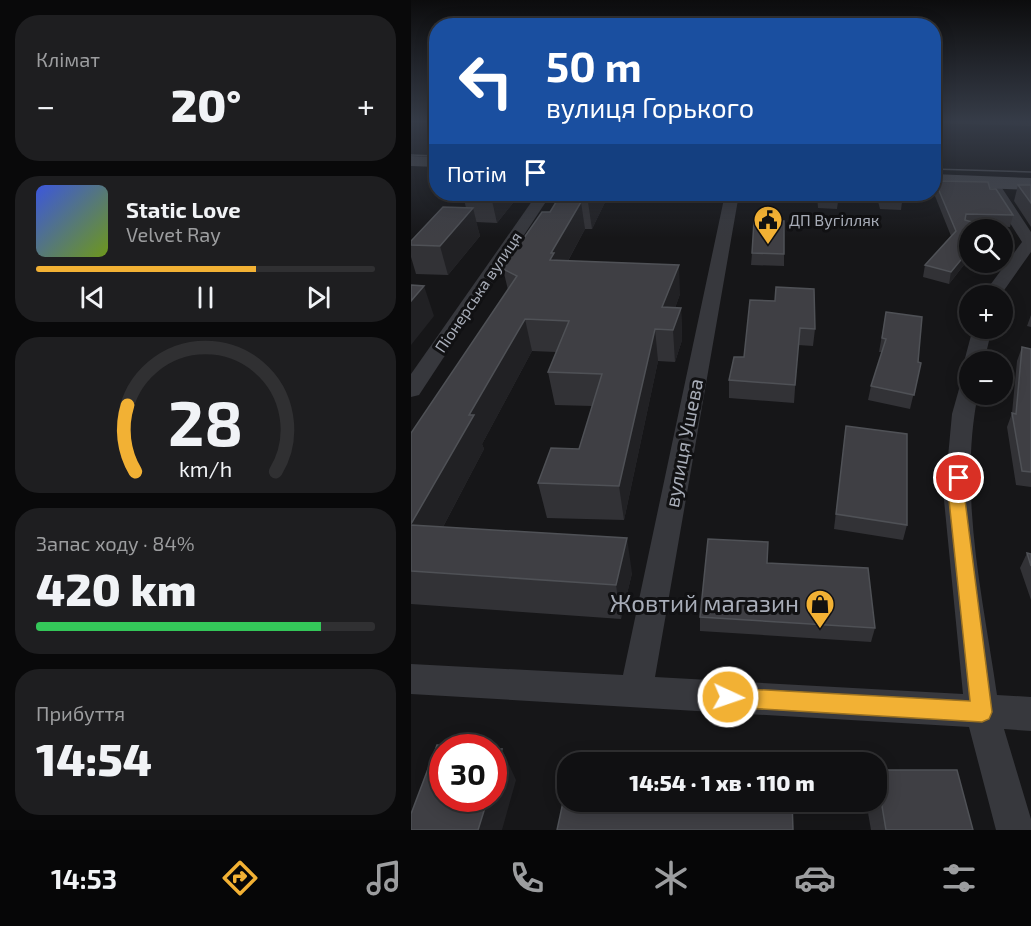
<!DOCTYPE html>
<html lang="uk">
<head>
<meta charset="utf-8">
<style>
	:root { --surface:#101012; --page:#1e1e20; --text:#f1f3f6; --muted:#9c9d9f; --line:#303032; --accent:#f2b134 }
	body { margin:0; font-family:"Exo 2",sans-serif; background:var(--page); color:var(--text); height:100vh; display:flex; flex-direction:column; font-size:22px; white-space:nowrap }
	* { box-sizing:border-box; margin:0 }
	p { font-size:20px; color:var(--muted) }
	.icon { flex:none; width:33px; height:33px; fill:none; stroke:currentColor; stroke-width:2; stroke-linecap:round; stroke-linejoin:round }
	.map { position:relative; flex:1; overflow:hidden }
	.sheet { display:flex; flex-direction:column; gap:15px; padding:15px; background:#09090a; width:411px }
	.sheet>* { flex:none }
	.banner { position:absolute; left:18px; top:18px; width:512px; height:183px; border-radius:24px; box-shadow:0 3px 15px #0003,0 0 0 2px var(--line); background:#1a4fa0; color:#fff; overflow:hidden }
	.controls { position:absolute; left:548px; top:219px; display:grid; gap:12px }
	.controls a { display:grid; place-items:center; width:54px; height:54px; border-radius:50%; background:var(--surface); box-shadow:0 3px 15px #0003,0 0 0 2px var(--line); font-size:30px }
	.speed { position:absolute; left:18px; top:734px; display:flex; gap:12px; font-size:30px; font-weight:700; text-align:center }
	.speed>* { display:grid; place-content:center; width:78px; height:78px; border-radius:50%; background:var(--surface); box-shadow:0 3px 15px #0003,0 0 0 2px var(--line); line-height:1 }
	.speed .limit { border:9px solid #d22; background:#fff; color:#111 }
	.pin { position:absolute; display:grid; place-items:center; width:51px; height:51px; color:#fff; margin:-26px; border:3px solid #fff; border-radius:50%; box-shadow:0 2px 6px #0007 }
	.me { position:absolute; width:66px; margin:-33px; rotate:93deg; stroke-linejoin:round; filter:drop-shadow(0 0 4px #0008) }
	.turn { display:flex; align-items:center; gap:21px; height:126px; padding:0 18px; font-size:27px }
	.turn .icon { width:78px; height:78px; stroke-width:2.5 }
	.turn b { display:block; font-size:42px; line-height:51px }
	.then { display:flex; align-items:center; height:57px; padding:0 18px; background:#0003; gap:12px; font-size:22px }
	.big { font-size:45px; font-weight:800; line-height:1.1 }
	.sheet .tile { flex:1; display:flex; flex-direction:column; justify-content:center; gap:9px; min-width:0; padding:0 21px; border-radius:24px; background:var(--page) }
	.sheet .dial { align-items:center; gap:0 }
	.dial svg { height:156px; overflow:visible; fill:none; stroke:var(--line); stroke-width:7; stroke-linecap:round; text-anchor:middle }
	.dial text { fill:var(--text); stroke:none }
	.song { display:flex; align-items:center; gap:18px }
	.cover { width:72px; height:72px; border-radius:9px; background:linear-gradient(135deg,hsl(230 70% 55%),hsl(80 70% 35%)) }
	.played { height:6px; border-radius:3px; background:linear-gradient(90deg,var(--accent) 65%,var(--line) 65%) }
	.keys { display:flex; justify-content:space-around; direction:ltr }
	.heat { display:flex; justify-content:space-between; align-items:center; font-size:33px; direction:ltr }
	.charge { height:9px; border-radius:4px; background:linear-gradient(90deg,#34c759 84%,var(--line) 0) }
	.trip { position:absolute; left:146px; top:752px; width:330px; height:60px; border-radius:24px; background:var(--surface); box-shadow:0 3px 15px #0003,0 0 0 2px var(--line); font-weight:800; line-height:60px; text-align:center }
	.tabs { display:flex; height:96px; justify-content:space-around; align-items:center; background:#060607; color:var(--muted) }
	.tabs .icon { width:42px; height:42px }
	.tabs .selected { color:var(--accent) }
	.tabs b { font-size:27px; color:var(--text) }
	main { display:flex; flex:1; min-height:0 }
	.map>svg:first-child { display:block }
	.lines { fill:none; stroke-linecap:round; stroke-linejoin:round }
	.minor { fill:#37383d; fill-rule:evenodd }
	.secondary { fill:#45474d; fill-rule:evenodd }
	.tram { stroke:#4a4c52; stroke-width:1.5 }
	.wall { fill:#323236 }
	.shaded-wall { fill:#212124 }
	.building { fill:#3f3f44; stroke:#4f5156; stroke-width:1.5 }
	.route { fill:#f2b134; stroke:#9d7322; stroke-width:1.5 }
	.labels { text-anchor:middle; stroke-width:6; stroke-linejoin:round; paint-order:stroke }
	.far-poi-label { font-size:16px; fill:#a8adb8; stroke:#111113; text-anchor:start }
	.far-street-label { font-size:16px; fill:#a8adb8; stroke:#111113 }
	.street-label { font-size:20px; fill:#a8adb8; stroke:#111113 }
	.near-poi-label { font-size:24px; fill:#a8adb8; stroke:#111113; text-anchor:end }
</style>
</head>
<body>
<main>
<section class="sheet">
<div class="tile"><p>Клімат</p>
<div class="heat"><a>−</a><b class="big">20°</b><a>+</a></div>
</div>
<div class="tile">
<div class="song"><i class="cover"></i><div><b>Static Love</b><p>Velvet Ray</p></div></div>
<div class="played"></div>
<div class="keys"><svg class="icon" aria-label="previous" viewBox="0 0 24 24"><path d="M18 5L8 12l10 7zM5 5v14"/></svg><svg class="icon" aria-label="pause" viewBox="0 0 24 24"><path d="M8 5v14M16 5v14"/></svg><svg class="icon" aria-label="next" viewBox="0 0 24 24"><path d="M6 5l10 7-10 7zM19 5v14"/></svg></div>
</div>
<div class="tile dial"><svg viewBox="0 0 100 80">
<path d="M14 69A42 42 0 1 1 86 69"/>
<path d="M14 69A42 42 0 0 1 10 35" stroke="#f2b134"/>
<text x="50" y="56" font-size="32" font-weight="700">28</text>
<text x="50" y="72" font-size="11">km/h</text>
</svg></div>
<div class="tile"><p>Запас ходу · 84%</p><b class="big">420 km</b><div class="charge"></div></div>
<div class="tile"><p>Прибуття</p><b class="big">14:54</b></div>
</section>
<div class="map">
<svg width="620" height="830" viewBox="0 0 620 830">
	<rect width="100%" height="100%" fill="#161618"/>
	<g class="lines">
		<!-- minor -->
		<g class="minor">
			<polygon points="586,187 591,188 620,232 620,252 589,296 571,296 611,242 579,191"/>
			<polygon points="126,194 140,194 8,395 0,397 0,374"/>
			<path d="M 314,194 L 328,194 L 244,677 L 552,694 L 533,500 L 541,414 L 550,382 L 558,380 L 558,394 L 567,394 C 547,494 572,597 586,695 L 620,697 L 620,731 L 593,729 L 620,819 L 620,830 L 585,830 L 558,727 L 0,694 L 0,664 L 212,675 Z"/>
			<polygon points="562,328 581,328 573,362 558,362 558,367 553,362"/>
		</g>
		<!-- secondary -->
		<g class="secondary">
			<polygon points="0,156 26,157 26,167 0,166"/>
			<polygon points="522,174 620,178 620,190 522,186"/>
		</g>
		<!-- tram -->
		<g class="tram">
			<polyline points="0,155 26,156"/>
			<polyline points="522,169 620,172"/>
		</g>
	</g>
	<!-- wall -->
	<g class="wall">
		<polygon points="522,122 620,122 620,126 522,123"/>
		<polygon points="524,181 579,189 602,215 599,227 575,226 558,230 558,262 556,261 538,284 512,277 514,265 540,236 522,191"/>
		<polygon points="607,185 620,185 620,227 603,201"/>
		<polygon points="54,194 109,194 86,223 65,222 69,236 37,275 5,274 0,257 0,241 55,208 52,195"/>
		<polygon points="150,194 198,194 181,229 174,229 157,261 269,294 264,308 270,308 271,340 264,362 247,361 213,520 136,518 127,483 168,449 181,406 144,405 137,372 145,352 121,351 71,444 73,449 32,527 221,573 210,619 0,604 0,433 97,290 92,269 139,212"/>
		<polygon points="406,194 428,194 426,209 407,208"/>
		<polygon points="465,194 492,194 490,210 469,209"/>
		<polygon points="341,253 373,254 373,266 340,265"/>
		<polygon points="339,300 404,329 402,346 387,345 383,403 318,398 318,380 333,357"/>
		<polygon points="475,312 507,362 510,363 499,409 457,400 460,386 471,352 468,352"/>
		<polygon points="620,315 620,327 616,326"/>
		<polygon points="611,347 620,349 620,487 605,485 596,427 601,413 606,361"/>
		<polygon points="435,426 496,525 492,540 423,529"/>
		<polygon points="616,553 620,554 620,600 609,568"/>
		<polygon points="356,563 464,628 460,642 289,631 289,617"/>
		<polygon points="465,770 562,830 460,830 455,801 465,801"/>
	</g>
	<!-- shaded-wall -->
	<g class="shaded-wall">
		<polygon points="82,194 109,194 86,223 80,196"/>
		<polygon points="182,194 198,194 181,229 177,202"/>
		<polygon points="170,202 174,229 147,279 139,260 140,253"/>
		<polygon points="62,208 69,236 37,275 29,246"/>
		<polygon points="558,250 556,261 538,284 540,272"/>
		<polygon points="268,265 269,294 256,330 251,307"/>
		<polygon points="13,286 23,316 0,345 0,301"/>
		<polygon points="270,308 271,340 264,362 262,330"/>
		<polygon points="114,319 121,351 71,444 73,449 15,559 0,524 58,415"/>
		<polygon points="244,329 247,361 213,520 208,486"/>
		<polygon points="216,538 221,573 210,619 205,585"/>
		<polygon points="91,749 105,780 91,830 67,830 77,798 82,798 82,779"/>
	</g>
	<!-- building -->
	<g class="building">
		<polygon points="524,181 577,182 579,189 585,189 602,215 555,214 554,220 581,228 580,230 558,230 558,250 540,272 514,265 545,231"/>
		<polygon points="607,185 620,185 620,203"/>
		<polygon points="54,194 82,194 80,196 52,195"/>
		<polygon points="150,194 182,194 177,202 170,202 140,253 143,253 139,260 268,265 251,307 270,308 262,330 244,329 208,486 127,483 140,448 168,449 191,374 137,372 158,321 114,319 58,415 63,415 0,524 0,433 106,276 92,269 103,252 131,212 139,212"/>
		<polygon points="32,207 62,208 29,246 0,245 0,241"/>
		<polygon points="343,221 373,221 373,254 341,253"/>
		<polygon points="0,285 13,286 0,301"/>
		<polygon points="365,287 403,289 404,329 389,328 384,385 318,380 323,357 333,357 339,300 364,301"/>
		<polygon points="475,312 511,317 507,362 510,363 503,395 460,386 475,339 471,338"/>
		<polygon points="611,347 620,349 620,472 611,471 601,413 605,414"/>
		<polygon points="435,426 496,434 496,525 425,514"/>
		<polygon points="0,525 216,538 205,585 0,571"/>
		<polygon points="297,539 357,542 356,563 457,568 464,628 289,617"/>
		<polygon points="616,553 620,554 620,566"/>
		<polygon points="26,745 56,747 32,747 32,798 77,798 67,830 0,830 0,814"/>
		<polygon points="82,749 91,749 82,779"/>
		<polygon points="465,770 546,770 562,830 475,830"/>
		<polygon points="156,784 156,801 381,801 382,830 146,830"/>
	</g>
	<!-- sky -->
	<linearGradient id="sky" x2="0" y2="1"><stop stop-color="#0c0c0d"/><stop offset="0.51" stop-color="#363c48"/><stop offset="1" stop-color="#363c48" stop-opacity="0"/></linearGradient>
	<rect width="620" height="238" fill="url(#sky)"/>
	<!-- route -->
	<polygon class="route" points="548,473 553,475 555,478 554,500 581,712 578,719 571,722 317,707 310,704 307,697 310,690 317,688 559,701 538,500 542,475"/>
	<!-- icons -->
	<defs>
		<g id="civic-pin" transform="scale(1.5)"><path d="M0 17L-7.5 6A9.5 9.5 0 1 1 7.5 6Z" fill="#f2b134" stroke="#111113"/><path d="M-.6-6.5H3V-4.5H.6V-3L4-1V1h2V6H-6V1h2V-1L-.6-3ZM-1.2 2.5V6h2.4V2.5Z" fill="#111"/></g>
		<g id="shop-pin" transform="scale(1.5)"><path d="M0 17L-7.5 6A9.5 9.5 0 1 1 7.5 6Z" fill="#f2b134" stroke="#111113"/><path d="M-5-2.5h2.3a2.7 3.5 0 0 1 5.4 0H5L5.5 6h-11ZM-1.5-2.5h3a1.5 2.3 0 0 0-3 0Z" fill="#111"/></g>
	</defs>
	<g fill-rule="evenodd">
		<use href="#civic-pin" x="357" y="220"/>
		<use href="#shop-pin" x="409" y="604"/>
	</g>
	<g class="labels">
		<!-- far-poi labels -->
		<g class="far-poi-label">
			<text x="378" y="226">ДП Вугілляк</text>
		</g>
		<!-- far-street labels -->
		<g class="far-street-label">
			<text transform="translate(67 292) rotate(-56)" y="6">Піонерська вулиця</text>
		</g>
		<!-- street labels -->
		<g class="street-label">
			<text transform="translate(273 443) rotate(-79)" y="7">вулиця Ушева</text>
		</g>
		<!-- near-poi labels -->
		<g class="near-poi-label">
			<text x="388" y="612">Жовтий магазин</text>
		</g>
	</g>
</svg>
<div class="controls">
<a><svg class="icon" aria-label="search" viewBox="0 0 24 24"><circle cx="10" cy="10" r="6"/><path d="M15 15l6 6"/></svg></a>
<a>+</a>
<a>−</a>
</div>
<div class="speed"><div class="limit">30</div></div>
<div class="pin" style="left:548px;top:478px;background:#d93025"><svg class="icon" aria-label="arrive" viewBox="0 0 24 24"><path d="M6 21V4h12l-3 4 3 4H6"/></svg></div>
<svg class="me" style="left:317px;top:697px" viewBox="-20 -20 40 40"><circle r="17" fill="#f2b134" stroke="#fff" stroke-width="3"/><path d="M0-11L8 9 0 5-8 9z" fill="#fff"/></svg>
<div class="trip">14:54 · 1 хв · 110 m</div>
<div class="banner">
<div class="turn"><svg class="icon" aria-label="left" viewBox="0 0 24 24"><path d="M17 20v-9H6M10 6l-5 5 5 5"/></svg><div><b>50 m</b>вулиця Горького</div></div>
<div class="then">Потім<svg class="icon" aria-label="arrive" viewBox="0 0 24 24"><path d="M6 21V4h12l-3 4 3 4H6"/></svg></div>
</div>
</div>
</main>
<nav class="tabs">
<b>14:53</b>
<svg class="icon selected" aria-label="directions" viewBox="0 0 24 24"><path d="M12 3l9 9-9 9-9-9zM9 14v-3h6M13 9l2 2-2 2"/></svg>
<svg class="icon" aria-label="music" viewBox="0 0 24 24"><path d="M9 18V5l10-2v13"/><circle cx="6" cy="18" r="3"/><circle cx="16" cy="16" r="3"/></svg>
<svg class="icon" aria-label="phone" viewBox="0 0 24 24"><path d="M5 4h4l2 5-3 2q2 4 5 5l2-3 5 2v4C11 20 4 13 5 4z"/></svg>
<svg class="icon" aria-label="climate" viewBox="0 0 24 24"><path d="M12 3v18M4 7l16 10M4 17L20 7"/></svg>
<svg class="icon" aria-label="car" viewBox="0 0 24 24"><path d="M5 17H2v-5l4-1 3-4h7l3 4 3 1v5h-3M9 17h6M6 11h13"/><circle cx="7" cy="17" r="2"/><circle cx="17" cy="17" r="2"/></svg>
<svg class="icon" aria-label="filters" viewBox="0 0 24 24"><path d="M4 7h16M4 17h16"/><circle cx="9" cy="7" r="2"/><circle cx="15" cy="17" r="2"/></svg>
</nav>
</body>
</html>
